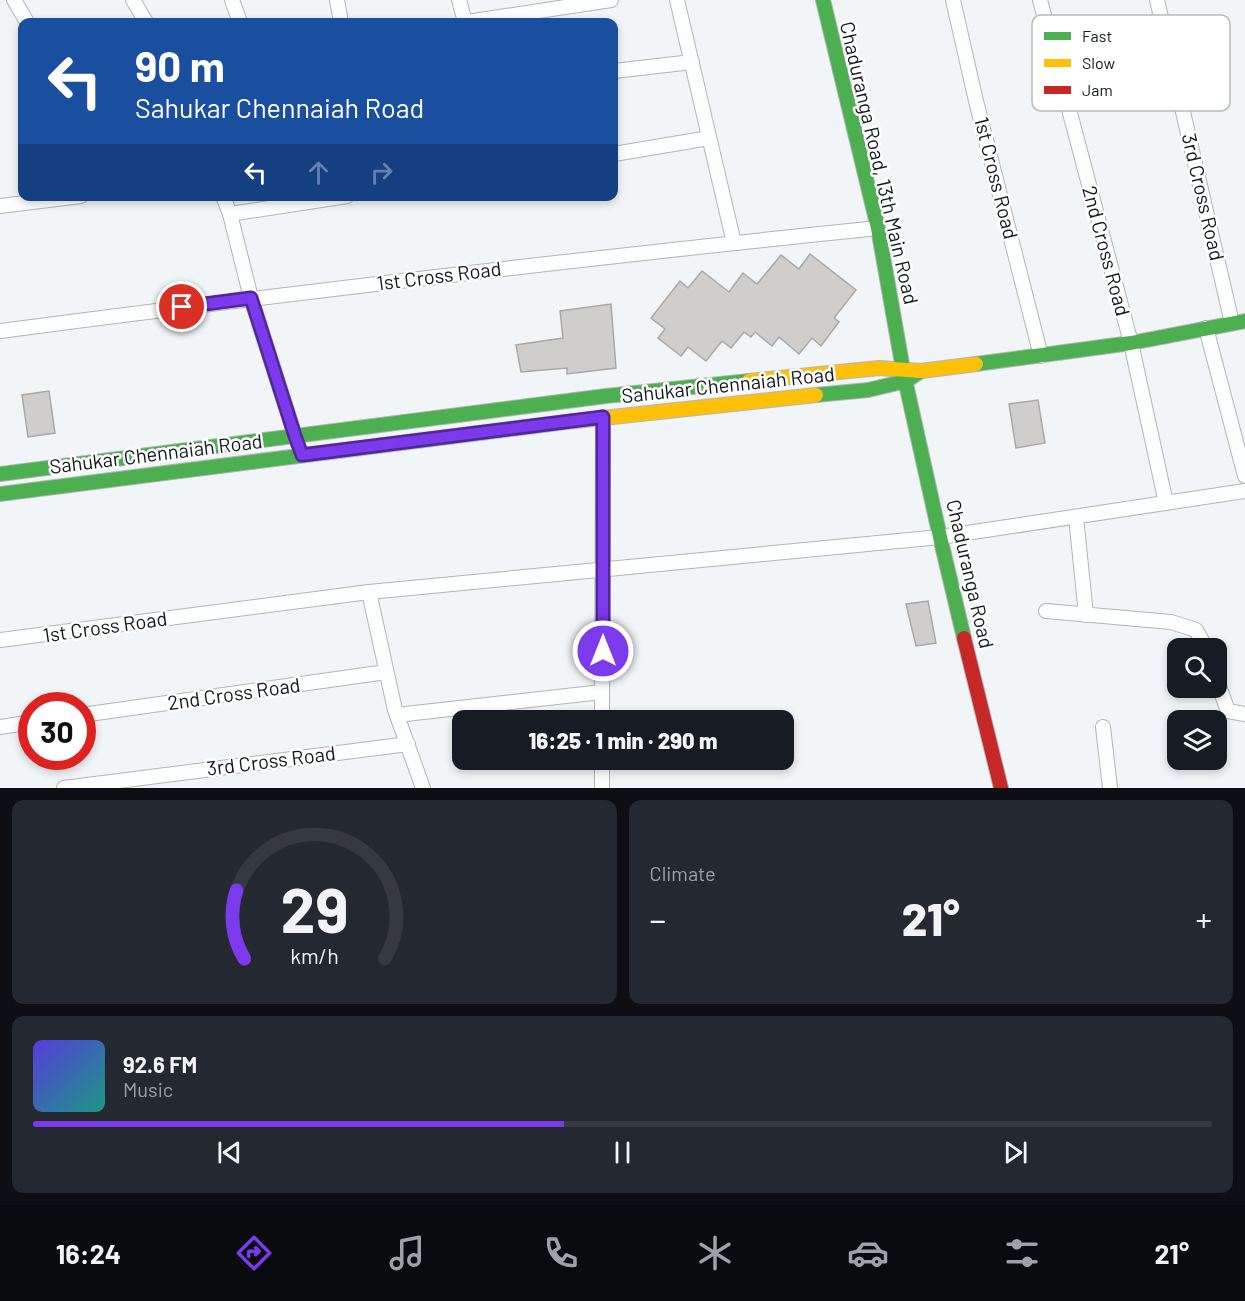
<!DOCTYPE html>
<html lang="en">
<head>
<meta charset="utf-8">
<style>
	:root { --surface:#171b24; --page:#242831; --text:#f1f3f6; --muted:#9ea1a6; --line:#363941; --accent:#7c3aed }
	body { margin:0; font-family:Barlow,sans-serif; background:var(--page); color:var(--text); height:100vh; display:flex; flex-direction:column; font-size:22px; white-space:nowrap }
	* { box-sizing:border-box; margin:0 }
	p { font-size:20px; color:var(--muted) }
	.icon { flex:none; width:33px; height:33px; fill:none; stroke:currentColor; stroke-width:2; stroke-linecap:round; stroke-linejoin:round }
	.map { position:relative; height:788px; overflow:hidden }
	.side { display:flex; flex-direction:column; gap:12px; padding:12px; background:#0d0f14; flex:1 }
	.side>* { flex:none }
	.guide { position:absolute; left:18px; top:18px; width:600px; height:183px; border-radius:12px; box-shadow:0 3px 9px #0003; background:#1a4fa0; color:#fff; overflow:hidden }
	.fabs { position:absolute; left:1167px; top:638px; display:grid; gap:12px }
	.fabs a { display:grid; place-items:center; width:60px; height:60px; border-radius:12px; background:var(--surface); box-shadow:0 3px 9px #0003; font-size:30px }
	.speed { position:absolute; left:18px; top:692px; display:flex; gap:12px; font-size:30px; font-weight:700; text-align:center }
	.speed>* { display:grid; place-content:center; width:78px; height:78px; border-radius:50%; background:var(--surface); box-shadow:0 3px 9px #0003; line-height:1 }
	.speed .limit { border:9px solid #d22; background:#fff; color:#111 }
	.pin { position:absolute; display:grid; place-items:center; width:51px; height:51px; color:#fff; margin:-26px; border:3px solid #fff; border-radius:50%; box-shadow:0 2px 6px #0007 }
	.me { position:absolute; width:66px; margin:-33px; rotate:0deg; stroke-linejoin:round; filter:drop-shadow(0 0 4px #0008) }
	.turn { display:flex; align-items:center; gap:21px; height:126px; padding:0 18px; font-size:27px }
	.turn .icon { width:78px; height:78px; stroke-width:2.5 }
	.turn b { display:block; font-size:42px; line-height:51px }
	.lanes { display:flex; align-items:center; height:57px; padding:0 18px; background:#0003; justify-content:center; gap:30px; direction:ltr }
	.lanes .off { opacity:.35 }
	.big { font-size:45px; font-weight:800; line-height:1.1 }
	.side .tile { flex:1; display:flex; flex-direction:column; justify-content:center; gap:9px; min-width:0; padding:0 21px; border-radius:12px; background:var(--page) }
	.side .dial { align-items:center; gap:0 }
	.dial svg { height:156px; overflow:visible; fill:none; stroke:var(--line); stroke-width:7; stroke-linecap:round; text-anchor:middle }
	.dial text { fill:var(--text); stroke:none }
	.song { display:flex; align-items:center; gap:18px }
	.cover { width:72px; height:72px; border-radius:9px; background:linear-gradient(135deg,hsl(250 70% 55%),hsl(170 70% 35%)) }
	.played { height:6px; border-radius:3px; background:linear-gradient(90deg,var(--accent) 45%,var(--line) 45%) }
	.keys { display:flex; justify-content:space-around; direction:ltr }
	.heat { display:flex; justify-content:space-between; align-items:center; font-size:33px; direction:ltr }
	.side .tiles { flex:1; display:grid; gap:12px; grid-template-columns:1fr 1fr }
	.tile:last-child { grid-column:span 2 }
	.trip { position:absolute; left:452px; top:710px; width:342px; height:60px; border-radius:12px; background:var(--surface); box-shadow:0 3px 9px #0003; font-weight:800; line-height:60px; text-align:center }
	.menu { display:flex; height:96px; justify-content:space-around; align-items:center; background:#090b0e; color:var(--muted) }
	.menu .icon { width:42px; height:42px }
	.menu .current { color:var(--accent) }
	.menu b { font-size:27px; color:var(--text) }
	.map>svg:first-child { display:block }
	.building { fill:#cfcecc; stroke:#a8a8a6; stroke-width:1.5 }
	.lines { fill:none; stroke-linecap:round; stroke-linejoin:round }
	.street-casing { stroke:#b1b5b9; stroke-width:16 }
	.fast-casing { stroke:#b1b5b9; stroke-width:16 }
	.slow-casing { stroke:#b1b5b9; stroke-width:16 }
	.jam-casing { stroke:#b1b5b9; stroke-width:16 }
	.street { stroke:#fdfefe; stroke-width:14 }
	.fast { stroke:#4caf50; stroke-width:14 }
	.slow { stroke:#ffc107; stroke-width:14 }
	.jam { stroke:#c62828; stroke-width:14 }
	.route-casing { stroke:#51269a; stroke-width:15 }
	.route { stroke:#7c3aed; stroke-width:10 }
	.labels { text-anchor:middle; stroke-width:5; stroke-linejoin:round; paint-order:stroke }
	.street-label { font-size:20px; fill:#11171d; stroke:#fff }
	.key { fill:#fff; stroke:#b8b9bb; stroke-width:1.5 }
	.key-label { font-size:16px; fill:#11171d }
</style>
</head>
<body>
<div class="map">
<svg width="1245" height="788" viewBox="0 0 1245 788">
	<rect width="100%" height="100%" fill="#f2f5f8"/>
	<!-- building -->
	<g class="building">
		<polygon points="810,254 856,290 834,318 839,322 821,346 812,338 799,354 779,337 772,346 755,332 751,337 744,332 731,348 722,341 706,361 688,347 681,356 658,338 665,329 651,318 680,281 688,288 702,271 729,292 743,273 757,284 781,255 799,269"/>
		<polygon points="611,304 616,368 567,374 567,368 521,372 516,345 563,338 560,311"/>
		<polygon points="49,391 55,433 28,437 22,395"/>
		<polygon points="1038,400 1045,443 1016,448 1009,404"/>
		<polygon points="928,601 936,643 916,646 906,604"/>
	</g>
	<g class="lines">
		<!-- street casing -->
		<g class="street-casing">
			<g id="street">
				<polyline points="14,0 27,22"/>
				<polyline points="133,0 146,22"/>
				<polyline points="232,0 240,22"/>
				<polyline points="337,0 341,22"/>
				<polyline points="459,0 465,22"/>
				<polyline points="677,0 734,243"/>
				<polyline points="953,0 976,101 1041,356"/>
				<polyline points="1040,0 1131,343 1166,503"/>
				<polyline points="1157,0 1232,323"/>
				<polyline points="467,22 611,0"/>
				<polyline points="614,71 692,62"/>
				<polyline points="614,154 709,138"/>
				<polyline points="223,196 230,214 251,298 297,442"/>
				<polyline points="0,206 81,196"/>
				<polyline points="230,214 347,196"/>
				<polyline points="1206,328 1245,476"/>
				<path d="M 0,331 C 292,293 585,258 878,228"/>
				<polyline points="1076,517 1086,615"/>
				<polyline points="369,592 395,710 423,788"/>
				<polyline points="1046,611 1171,622 1196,630 1206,648"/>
				<polyline points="0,640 369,592 940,537 1245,491"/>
				<polyline points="1216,678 1228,711 1245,714"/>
				<polyline points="82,715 386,672"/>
				<polyline points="397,715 602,692"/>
				<polyline points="602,720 603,417"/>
				<polyline points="0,727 32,722"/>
				<polyline points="1103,727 1110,788"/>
				<polyline points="64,788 408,744"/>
				<polyline points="602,788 602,759"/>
			</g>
		</g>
		<!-- fast casing -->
		<g class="fast-casing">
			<g id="fast">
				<polyline points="823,0 878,228 904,375 940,537 964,638"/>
				<polyline points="976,364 1131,343 1245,321"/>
				<polyline points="816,395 868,390 906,381 921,371"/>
				<polyline points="0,474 606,396 749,381"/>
				<polyline points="0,494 566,422"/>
			</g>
		</g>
		<!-- slow casing -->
		<g class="slow-casing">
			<g id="slow">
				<polyline points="749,381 879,368 921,371 976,364"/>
				<polyline points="566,422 816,395"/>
			</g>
		</g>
		<!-- jam casing -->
		<g class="jam-casing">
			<polyline id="jam" points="964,638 1001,788"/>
		</g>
		<!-- street -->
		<use href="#street" class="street"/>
		<!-- fast -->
		<use href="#fast" class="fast"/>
		<!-- slow -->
		<use href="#slow" class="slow"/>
		<!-- jam -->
		<use href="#jam" class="jam"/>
	</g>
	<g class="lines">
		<!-- route casing -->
		<g class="route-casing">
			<polyline id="route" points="182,307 251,298 295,436 302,455 603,417 603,651"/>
		</g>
		<!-- route -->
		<use href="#route" class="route"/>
	</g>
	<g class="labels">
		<!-- street labels -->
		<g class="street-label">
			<text transform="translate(879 163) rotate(77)" y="7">Chaduranga Road, 13th Main Road</text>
			<text transform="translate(996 178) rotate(76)" y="7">1st Cross Road</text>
			<text transform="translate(1203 197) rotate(77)" y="7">3rd Cross Road</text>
			<text transform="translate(1106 251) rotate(75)" y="7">2nd Cross Road</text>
			<text transform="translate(439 276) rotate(-7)" y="7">1st Cross Road</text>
			<text transform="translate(728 385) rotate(-6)" y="7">Sahukar Chennaiah Road</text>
			<text transform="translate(156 454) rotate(-7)" y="7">Sahukar Chennaiah Road</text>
			<text transform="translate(970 574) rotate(77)" y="7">Chaduranga Road</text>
			<text transform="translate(105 627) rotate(-8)" y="7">1st Cross Road</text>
			<text transform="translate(234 694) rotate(-8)" y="7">2nd Cross Road</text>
			<text transform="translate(271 761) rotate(-7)" y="7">3rd Cross Road</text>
		</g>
	</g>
	<!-- legend -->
	<rect x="1032" y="15" width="198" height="96" rx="9" class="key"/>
	<rect x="1044" y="32" width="27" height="8" fill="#4caf50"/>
	<rect x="1044" y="59" width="27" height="8" fill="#ffc107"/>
	<rect x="1044" y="86" width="27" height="8" fill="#c62828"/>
	<g class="key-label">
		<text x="1082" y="42">Fast</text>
		<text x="1082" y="69">Slow</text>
		<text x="1082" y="96">Jam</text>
	</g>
</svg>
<div class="fabs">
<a><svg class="icon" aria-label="search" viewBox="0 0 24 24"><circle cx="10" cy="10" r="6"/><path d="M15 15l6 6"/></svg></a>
<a><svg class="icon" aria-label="layers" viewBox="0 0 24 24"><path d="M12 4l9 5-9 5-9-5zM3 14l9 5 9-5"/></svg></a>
</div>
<div class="speed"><div class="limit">30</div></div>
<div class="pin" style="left:182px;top:307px;background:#d93025"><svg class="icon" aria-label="arrive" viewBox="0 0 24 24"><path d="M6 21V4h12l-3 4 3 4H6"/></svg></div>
<svg class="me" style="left:603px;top:651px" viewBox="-20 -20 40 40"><circle r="17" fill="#7c3aed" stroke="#fff" stroke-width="3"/><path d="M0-11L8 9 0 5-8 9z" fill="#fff"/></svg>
<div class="trip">16:25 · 1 min · 290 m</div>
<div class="guide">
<div class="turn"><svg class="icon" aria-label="left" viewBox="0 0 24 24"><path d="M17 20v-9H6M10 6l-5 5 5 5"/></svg><div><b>90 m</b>Sahukar Chennaiah Road</div></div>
<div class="lanes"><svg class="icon" aria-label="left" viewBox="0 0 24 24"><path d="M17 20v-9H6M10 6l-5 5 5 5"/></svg><svg class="icon off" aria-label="ahead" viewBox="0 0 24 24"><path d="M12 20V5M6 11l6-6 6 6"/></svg><svg class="icon off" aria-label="right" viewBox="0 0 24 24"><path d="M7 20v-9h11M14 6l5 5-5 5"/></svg></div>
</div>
</div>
<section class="side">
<div class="tiles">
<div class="tile dial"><svg viewBox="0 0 100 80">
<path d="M14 69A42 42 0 1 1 86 69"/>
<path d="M14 69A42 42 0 0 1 10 34" stroke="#7c3aed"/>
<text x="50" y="56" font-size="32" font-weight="700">29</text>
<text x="50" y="72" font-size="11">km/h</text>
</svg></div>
<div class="tile"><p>Climate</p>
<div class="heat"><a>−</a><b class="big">21°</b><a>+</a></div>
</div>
<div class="tile">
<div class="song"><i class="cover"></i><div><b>92.6 FM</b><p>Music</p></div></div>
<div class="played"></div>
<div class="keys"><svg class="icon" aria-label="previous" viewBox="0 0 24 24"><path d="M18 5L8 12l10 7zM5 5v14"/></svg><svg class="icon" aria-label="pause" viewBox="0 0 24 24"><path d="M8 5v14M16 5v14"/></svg><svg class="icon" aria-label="next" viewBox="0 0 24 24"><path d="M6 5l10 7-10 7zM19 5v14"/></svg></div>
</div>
</div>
</section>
<nav class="menu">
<b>16:24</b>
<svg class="icon current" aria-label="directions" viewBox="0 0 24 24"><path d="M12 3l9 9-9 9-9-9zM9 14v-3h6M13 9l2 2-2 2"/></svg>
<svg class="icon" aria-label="music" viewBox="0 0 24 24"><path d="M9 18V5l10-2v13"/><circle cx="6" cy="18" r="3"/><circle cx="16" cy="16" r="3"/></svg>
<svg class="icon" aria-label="phone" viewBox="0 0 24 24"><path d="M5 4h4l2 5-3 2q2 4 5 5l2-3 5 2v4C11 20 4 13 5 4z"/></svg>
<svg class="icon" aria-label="climate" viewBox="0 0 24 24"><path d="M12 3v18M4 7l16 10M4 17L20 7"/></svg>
<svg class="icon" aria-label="car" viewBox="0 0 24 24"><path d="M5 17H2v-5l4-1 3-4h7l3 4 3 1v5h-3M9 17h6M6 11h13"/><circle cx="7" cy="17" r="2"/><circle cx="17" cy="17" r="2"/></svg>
<svg class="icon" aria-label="filters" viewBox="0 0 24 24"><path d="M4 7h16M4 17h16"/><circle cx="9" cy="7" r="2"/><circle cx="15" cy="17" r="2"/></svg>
<b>21°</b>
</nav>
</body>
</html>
